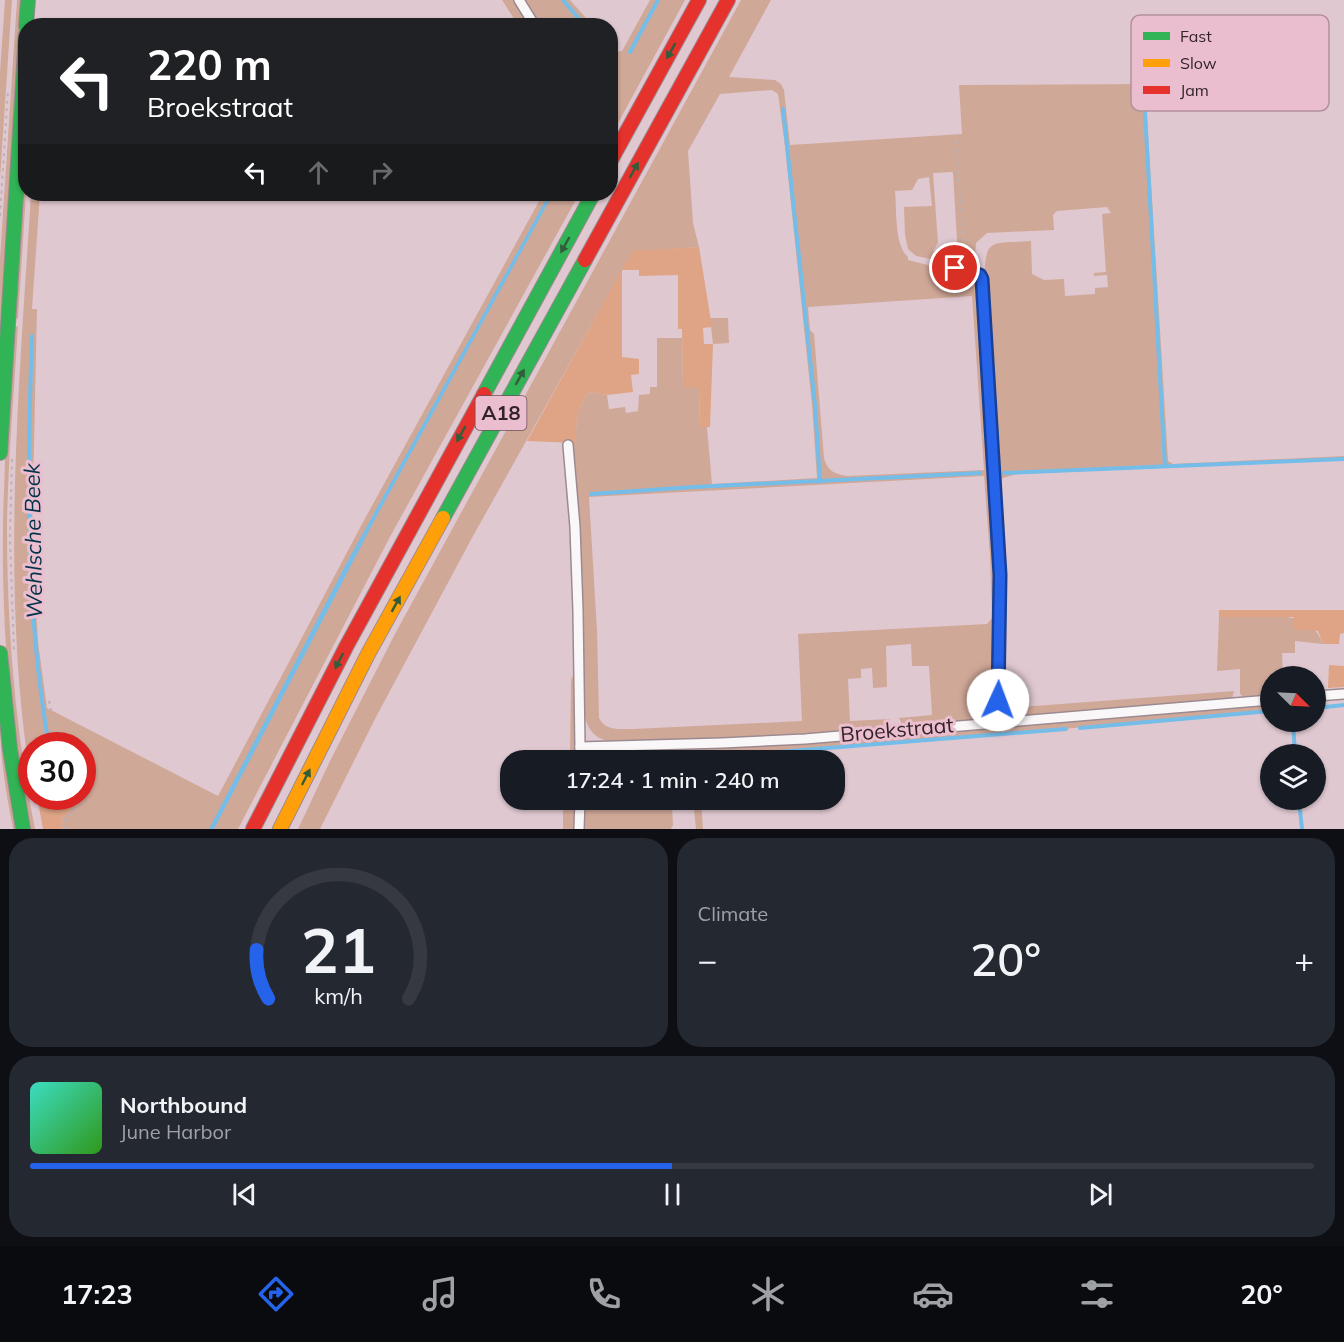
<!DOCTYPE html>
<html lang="en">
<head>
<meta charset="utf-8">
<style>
	:root { --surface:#171b24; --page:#242831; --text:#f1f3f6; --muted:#9ea1a6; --line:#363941; --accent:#2563eb }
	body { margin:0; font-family:Mulish,sans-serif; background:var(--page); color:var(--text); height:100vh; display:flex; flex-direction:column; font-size:22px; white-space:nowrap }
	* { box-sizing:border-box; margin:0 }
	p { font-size:20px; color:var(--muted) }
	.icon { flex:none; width:33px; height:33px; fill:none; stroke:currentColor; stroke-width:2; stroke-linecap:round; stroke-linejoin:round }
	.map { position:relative; height:829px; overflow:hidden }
	.details { display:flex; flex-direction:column; gap:9px; padding:9px; background:#0d0f14; flex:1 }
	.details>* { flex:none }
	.top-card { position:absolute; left:18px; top:18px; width:600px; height:183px; border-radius:24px; box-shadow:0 2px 4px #0004; background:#202124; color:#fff; overflow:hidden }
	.needle { width:39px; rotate:114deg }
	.buttons { position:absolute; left:1260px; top:666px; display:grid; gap:12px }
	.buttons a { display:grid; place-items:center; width:66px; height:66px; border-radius:50%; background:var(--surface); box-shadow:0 2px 4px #0004; font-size:30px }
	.speed { position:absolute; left:18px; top:732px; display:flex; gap:12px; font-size:30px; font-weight:700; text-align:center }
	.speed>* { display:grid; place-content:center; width:78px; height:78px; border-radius:50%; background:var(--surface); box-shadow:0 2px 4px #0004; line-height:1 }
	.speed .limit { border:9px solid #d22; background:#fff; color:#111 }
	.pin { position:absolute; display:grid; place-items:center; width:51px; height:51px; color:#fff; margin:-26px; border:3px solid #fff; border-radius:50%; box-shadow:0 2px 6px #0007 }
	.me { position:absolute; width:66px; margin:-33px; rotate:2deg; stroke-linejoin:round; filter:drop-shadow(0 0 4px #0008) }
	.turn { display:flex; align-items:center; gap:21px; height:126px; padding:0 30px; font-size:27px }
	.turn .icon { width:78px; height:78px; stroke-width:2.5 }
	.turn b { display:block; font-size:42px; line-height:51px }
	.lanes { display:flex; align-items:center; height:57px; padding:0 30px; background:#0003; justify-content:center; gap:30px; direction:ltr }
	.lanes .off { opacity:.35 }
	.big { font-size:45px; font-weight:600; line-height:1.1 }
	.details .card { flex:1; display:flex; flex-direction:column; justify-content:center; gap:9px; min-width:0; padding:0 21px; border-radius:24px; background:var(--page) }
	.details .dial { align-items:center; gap:0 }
	.dial svg { height:156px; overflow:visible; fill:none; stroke:var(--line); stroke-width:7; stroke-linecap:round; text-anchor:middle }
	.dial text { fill:var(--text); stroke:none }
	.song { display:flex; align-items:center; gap:18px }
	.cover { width:72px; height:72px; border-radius:9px; background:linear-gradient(135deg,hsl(170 70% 55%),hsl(110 70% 35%)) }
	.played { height:6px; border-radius:3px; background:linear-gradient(90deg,var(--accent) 50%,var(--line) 50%) }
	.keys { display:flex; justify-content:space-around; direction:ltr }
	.heat { display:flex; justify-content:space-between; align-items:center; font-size:33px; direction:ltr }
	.details .tiles { flex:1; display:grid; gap:9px; grid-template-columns:1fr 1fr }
	.card:last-child { grid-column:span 2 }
	.trip { position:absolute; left:500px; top:750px; width:345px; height:60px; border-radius:24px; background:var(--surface); box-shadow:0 2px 4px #0004; font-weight:600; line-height:60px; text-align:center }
	.menu { display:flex; height:96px; justify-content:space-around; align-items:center; background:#090b0e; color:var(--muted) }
	.menu .icon { width:42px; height:42px }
	.menu .selected { color:var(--accent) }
	.menu b { font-size:27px; color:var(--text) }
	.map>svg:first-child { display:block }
	.green { fill:#d0a898; fill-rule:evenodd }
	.forest { fill:#dea485 }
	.water { fill:#74bde9 }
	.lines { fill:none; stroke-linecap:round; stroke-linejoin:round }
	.stream { stroke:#74bde9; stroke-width:4 }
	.street-casing { stroke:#9c8a91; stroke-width:12 }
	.fast-casing { stroke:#9c8a91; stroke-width:16 }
	.slow-casing { stroke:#9c8a91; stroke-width:16 }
	.jam-casing { stroke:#9c8a91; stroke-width:16 }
	.path { stroke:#bbb2b5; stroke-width:2; stroke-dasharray:3 4.5; stroke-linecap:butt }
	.street { stroke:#faf7f8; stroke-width:9 }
	.fast { stroke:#30b455; stroke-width:14 }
	.slow { stroke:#ff9f0a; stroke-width:14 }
	.jam { stroke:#e5322d; stroke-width:14 }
	.oneway { fill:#325d3b }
	.route-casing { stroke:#184099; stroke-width:15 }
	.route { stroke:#2563eb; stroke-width:10 }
	.labels { text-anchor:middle; stroke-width:6; stroke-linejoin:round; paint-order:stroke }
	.shield { fill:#eabece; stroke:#6a525a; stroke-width:1.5 }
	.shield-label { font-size:20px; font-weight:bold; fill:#332329 }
	.street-label { font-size:21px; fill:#332329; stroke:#eabece }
	.water-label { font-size:22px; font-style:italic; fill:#003249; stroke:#eabece }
	.key { fill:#eabece; stroke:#b3909c; stroke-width:1.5 }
	.key-label { font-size:16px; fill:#332329 }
</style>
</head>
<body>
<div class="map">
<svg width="1344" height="829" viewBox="0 0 1344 829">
	<rect width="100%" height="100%" fill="#e0c8d1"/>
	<!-- green -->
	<g class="green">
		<polygon points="5,0 12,0 0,179 0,72"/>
		<polygon points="17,0 22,0 0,323 0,259"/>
		<polygon points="502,0 513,0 530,25 518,25"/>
		<polygon points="523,0 570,0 592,25 541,25"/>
		<polygon points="650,0 685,0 611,136 611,45 617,52 622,51"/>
		<path d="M 741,0 L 771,0 L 729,77 L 775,80 L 781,84 L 784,90 L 790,145 L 962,134 L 959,85 L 1145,84 L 1168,461 L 1173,464 L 1344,456 L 1344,460 L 1017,474 L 1003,478 L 1000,482 L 1007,597 L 1003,704 L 1006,708 L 1021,707 L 1234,691 L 1232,699 L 1012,716 L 1006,715 L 1001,708 L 1004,603 L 984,284 C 986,237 987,244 1031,241 L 1032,274 L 1044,280 L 1064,279 L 1065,296 L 1095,294 L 1095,288 L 1108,287 L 1107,275 L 1094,276 L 1094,273 L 1106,272 L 1102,214 L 1111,213 L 1107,207 L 1057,211 L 1053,215 L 1054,230 L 987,233 L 976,243 L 975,259 L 971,267 L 916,256 L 908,249 L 905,235 L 904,207 L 932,206 L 929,177 L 918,179 L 912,190 L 895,191 C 897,210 894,245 908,257 L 908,260 L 968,275 L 976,281 L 978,290 L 998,589 L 995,704 L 989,717 L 984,719 L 903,726 L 899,718 L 932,715 L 929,666 L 912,666 L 911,644 L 886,646 L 887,687 L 873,688 L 872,668 L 861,669 L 861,678 L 848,679 L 850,721 L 890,719 L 890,723 L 885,728 L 766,738 L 608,741 C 590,737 585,723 583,706 L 581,546 L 572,443 L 576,443 C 576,423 576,408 589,392 L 607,395 L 609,409 L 625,407 L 626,413 L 638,411 L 639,395 L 650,394 L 650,387 L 657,387 L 657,338 L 682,338 L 683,387 L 699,387 L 700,427 L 707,427 L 712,484 L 817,478 L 812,405 L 785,146 L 778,94 L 772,90 L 720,94 L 688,151 L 693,223 L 699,247 L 632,252 L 473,536 L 376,717 L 320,829 L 298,829 L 331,759 L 396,632 ZM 952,172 L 953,173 L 958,257 L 933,251 L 938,243 L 933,173 ZM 972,296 L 984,470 L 848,476 C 836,475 827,471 824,458 L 814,334 L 810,330 L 808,307 ZM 984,476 L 990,556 L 992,618 L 987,624 L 798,634 L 802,721 L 633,729 C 620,729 605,731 599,718 L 597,630 L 589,497 Z"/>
		<polygon points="25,131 26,194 18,319 14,317"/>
		<path d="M 31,194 L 40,194 L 32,309 L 37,309 L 32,536 L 38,642 L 47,708 L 218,796 L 362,524 L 543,194 L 579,194 L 391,535 L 238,829 L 63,829 L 61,822 L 63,817 L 74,807 L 70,797 L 82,796 L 82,746 L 32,746 L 31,782 C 0,589 19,388 31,194 Z"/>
		<polygon points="710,318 728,318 729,343 713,344"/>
		<path d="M 18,326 C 14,393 8,459 7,526 C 7,628 15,729 35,829 L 30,829 C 17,755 6,681 4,607 C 0,514 7,421 13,328 Z"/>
		<path d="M 1253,616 C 1282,617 1311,612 1323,644 L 1295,641 L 1295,653 L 1282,653 L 1283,676 L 1270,676 L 1270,695 L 1244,697 L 1240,694 L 1240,669 L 1217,671 L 1219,617 Z"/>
		<polygon points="574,673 574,760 570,760 571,680"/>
		<polygon points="1270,705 1270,712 684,760 683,753 686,750 845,741"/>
		<path d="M 0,723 L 17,829 L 13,829 C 6,793 0,759 0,723 Z"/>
		<path d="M 670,750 L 673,753 L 674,760 L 594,760 C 610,746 648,750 670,750 Z"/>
		<rect x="563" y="800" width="11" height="29"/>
		<polygon points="584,800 680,800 680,805 672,806 673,825 671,829 585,829"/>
		<polygon points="687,800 701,800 703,829 696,829 694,810 688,806"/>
	</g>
	<!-- forest -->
	<g class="forest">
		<path d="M 699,247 L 712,327 L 703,328 L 704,344 L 713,344 L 710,427 L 700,427 L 699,388 L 683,387 L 682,329 L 678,329 L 678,275 L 639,276 L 639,270 L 622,270 L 622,357 L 639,359 L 639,374 L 631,375 L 633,392 L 607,395 L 589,392 C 576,408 576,424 576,443 L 527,441 L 632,251 Z"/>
		<polygon points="1219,610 1344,610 1344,633 1340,634 1339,644 1323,644 1318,631 1294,629 1294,617 1219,617"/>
		<polygon points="1329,665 1344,666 1344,687 1328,688"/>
		<polygon points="37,797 70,797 74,807 63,817 61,822 63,829 43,829"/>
	</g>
	<!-- water -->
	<polygon class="water" points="549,194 553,194 373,523 214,829 209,829 345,566"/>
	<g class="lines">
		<!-- stream -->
		<g class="stream">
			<polyline points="563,0 585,26"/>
			<polyline points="630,52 658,0"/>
			<polyline points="1144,95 1165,466"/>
			<polyline points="783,109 815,405 820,482"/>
			<path d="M 32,336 C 27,475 25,608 49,746"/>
			<polyline points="1004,473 1344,459"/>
			<polyline points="591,494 694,487 980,473"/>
			<polyline points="1316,708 1344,705"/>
			<polyline points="1293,722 1295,754"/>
			<polyline points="1080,728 1270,711"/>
			<polyline points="703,758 1066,729"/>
			<polyline points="1299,800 1302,829"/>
		</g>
		<!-- street casing -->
		<g class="street-casing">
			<g id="street">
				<polyline points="519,0 535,26"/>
				<polyline points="955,268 980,275 982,279 1001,575 997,721"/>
				<polyline points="568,445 575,527 578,611 580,747"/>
				<polyline points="1316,696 1344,694"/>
				<polyline points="580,760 580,747 722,743 805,739 1270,700"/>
				<polyline points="579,829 580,800"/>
			</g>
		</g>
		<!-- fast casing -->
		<g class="fast-casing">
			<g id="fast">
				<polyline points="26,26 28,0"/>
				<polyline points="484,394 593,194"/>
				<polyline points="0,453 26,34"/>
				<polyline points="443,518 585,260"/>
				<polyline points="0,653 10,749 23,829"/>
			</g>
		</g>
		<!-- slow casing -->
		<g class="slow-casing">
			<polyline id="slow" points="280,829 368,654 443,518"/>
		</g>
		<!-- jam casing -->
		<g class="jam-casing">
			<g id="jam">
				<polyline points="610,162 699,0"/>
				<polyline points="585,260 728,0"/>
				<polyline points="253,829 346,647 484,394"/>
			</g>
		</g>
		<!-- path -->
		<g class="path">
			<polyline points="956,141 965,261"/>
			<polyline points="0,216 8,90"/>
			<polyline points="12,459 10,539 14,651"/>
			<polyline points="49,701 59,746"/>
			<path d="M 65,829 C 62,818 69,816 76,809 L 75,796"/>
		</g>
		<!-- street -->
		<use href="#street" class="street"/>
		<!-- fast -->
		<use href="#fast" class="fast"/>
		<!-- slow -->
		<use href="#slow" class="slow"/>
		<!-- jam -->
		<use href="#jam" class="jam"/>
	</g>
	<!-- one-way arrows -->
	<defs><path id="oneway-solid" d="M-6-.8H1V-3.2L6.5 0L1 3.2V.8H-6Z" transform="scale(1.5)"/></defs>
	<g class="oneway">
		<use href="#oneway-solid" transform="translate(671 51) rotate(119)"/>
		<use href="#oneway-solid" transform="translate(634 170) rotate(-61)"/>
		<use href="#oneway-solid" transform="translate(565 245) rotate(119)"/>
		<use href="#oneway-solid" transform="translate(520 377) rotate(-61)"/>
		<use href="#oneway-solid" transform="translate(461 434) rotate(119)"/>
		<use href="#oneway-solid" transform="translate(396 604) rotate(-61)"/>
		<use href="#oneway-solid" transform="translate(339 661) rotate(117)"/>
		<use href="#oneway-solid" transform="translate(306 777) rotate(-63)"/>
	</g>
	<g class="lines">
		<!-- route casing -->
		<g class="route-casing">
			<polyline id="route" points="955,268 980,275 982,279 1000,575 998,700"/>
		</g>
		<!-- route -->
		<use href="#route" class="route"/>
	</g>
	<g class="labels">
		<!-- shield labels -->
		<rect class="shield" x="475.5" y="396" width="51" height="34" rx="4.5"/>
		<g class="shield-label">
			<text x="501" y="420">A18</text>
		</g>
		<!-- street labels -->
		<g class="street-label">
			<text transform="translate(897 730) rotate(-5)" y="7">Broekstraat</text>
		</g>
		<!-- water labels -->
		<g class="water-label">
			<text transform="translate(33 541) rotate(-91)" y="8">Wehlsche Beek</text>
		</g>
	</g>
	<!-- legend -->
	<rect x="1131" y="15" width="198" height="96" rx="9" class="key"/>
	<rect x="1143" y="32" width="27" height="8" fill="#30b455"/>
	<rect x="1143" y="59" width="27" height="8" fill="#ff9f0a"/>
	<rect x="1143" y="86" width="27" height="8" fill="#e5322d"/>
	<g class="key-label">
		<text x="1180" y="42">Fast</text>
		<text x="1180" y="69">Slow</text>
		<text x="1180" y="96">Jam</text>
	</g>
</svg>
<div class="buttons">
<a><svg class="needle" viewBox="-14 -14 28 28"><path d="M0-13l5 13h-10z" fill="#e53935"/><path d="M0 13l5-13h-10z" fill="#9ea1a6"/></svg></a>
<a><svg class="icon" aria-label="layers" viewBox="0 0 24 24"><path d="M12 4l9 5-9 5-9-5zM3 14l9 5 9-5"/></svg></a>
</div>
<div class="speed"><div class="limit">30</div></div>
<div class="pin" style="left:955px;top:268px;background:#d93025"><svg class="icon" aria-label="arrive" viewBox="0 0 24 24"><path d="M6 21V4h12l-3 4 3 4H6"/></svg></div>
<svg class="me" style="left:998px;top:700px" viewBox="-20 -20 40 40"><circle r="19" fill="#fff"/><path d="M0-13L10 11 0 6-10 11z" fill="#2563eb"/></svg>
<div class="trip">17:24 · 1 min · 240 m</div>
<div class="top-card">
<div class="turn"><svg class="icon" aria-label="left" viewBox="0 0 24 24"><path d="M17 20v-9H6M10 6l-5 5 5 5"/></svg><div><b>220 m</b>Broekstraat</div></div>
<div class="lanes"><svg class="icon" aria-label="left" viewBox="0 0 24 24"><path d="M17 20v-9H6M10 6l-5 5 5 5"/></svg><svg class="icon off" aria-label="ahead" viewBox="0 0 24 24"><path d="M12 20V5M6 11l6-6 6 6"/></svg><svg class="icon off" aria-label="right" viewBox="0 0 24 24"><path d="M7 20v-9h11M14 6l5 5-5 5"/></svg></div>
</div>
</div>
<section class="details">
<div class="tiles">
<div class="card dial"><svg viewBox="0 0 100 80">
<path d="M14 69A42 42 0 1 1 86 69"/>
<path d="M14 69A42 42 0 0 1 8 44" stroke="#2563eb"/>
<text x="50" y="56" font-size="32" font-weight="700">21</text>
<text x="50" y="72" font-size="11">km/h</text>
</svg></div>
<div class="card"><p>Climate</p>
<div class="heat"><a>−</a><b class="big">20°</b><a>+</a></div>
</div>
<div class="card">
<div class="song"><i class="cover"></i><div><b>Northbound</b><p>June Harbor</p></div></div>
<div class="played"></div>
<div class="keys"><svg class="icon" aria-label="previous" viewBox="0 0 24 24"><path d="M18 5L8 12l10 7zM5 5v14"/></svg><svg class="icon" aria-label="pause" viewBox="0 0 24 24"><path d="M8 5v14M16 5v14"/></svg><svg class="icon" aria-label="next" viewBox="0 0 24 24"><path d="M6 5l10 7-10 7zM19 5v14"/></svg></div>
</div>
</div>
</section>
<nav class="menu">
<b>17:23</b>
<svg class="icon selected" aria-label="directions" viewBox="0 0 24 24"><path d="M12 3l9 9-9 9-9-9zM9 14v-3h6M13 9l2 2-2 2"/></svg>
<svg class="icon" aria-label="music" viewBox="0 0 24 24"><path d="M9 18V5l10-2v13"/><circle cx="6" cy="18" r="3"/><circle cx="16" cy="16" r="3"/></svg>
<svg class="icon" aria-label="phone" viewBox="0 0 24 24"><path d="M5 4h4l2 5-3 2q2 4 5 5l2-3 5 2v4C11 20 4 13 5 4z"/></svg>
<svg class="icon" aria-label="climate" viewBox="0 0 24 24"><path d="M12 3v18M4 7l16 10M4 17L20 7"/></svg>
<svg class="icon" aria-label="car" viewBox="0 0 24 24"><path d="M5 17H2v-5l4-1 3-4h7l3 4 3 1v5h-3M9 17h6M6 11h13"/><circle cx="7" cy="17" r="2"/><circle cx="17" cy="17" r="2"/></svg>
<svg class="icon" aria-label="filters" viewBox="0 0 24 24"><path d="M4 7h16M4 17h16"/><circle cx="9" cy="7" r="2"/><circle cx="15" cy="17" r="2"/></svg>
<b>20°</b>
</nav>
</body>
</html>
